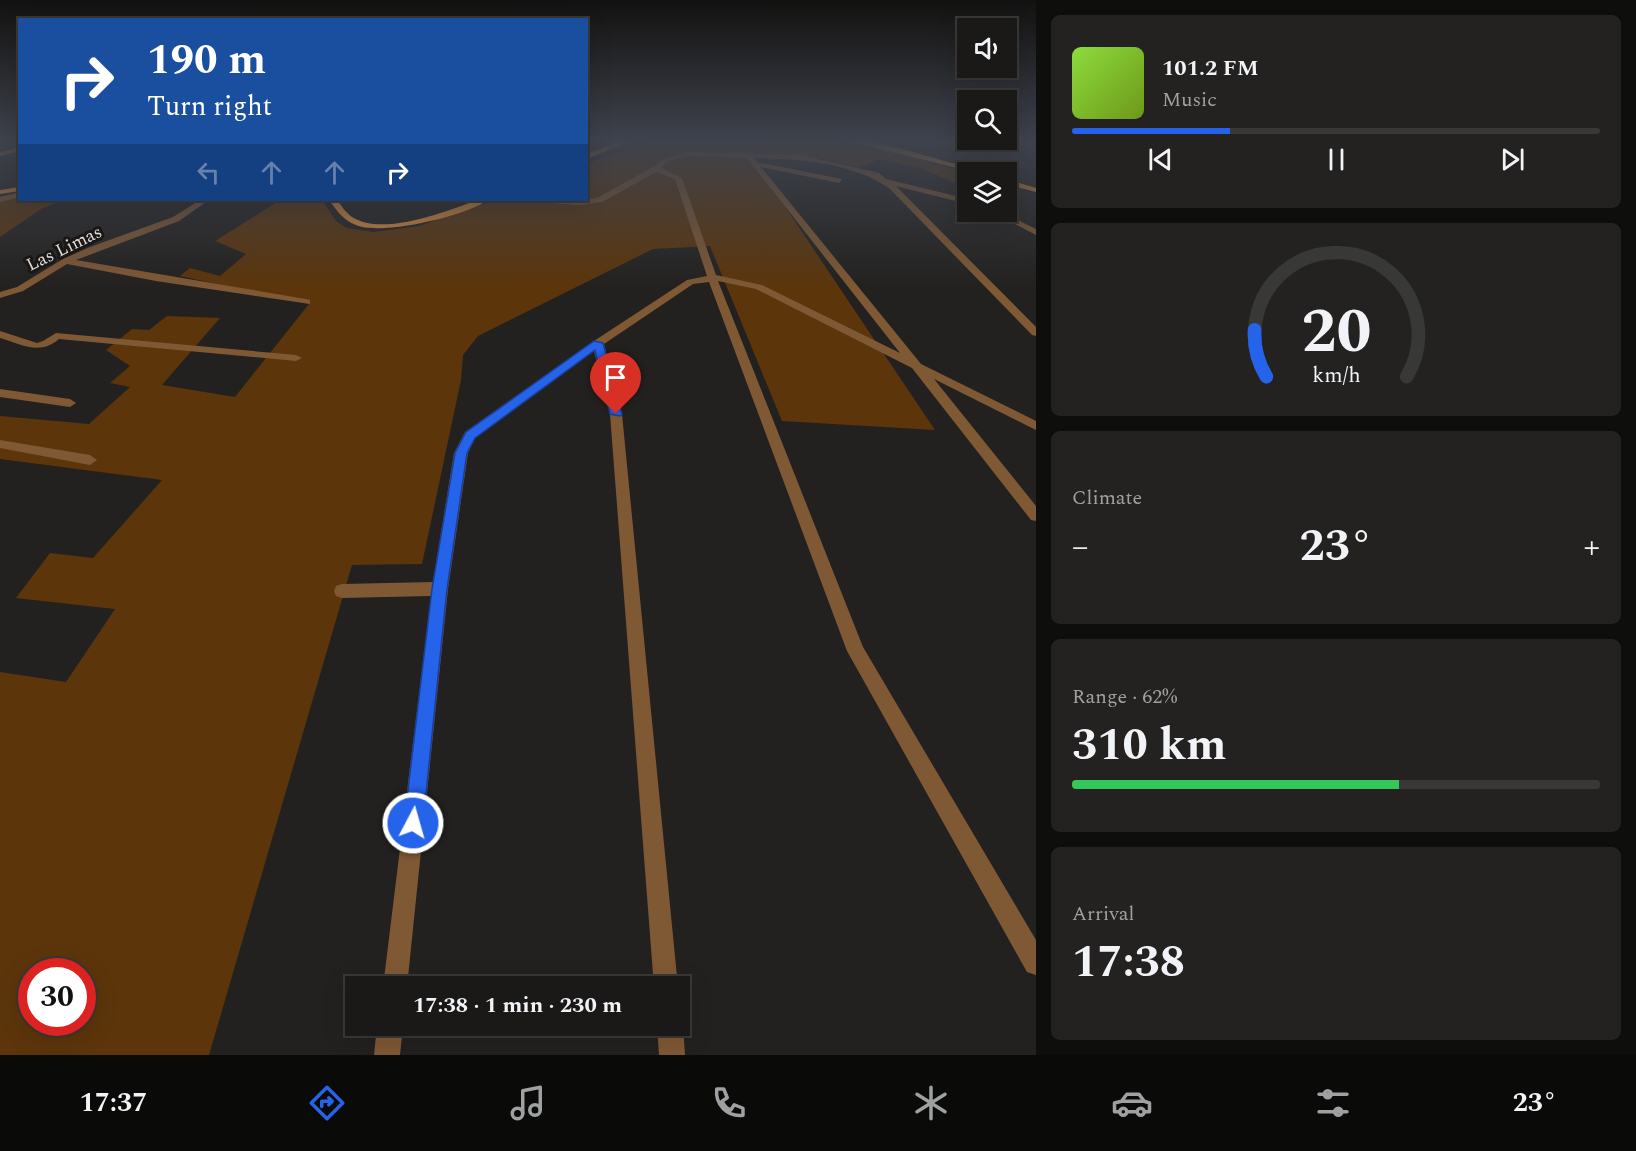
<!DOCTYPE html>
<html lang="en">
<head>
<meta charset="utf-8">
<style>
	:root { --surface:#1a1917; --page:#232220; --text:#f1f3f6; --muted:#9fa0a1; --line:#383836; --accent:#2563eb }
	body { margin:0; font-family:Spectral,serif; background:var(--page); color:var(--text); height:100vh; display:flex; flex-direction:column; font-size:22px; white-space:nowrap }
	* { box-sizing:border-box; margin:0 }
	p { font-size:20px; color:var(--muted) }
	.icon { flex:none; width:33px; height:33px; fill:none; stroke:currentColor; stroke-width:2; stroke-linecap:round; stroke-linejoin:round }
	.map { position:relative; flex:1; overflow:hidden }
	.panel { display:flex; flex-direction:column; gap:15px; padding:15px; background:#0e0e0d; width:600px }
	.panel>* { flex:none }
	.banner { position:absolute; left:18px; top:18px; width:570px; height:183px; border-radius:0px; box-shadow:0 6px 24px #0002,0 0 0 2px var(--line); background:#1a4fa0; color:#fff; overflow:hidden }
	.tools { position:absolute; left:957px; top:18px; display:grid; gap:12px }
	.tools a { display:grid; place-items:center; width:60px; height:60px; border-radius:0px; background:var(--surface); box-shadow:0 6px 24px #0002,0 0 0 2px var(--line); font-size:30px }
	.speed { position:absolute; left:18px; top:958px; display:flex; gap:12px; font-size:30px; font-weight:700; text-align:center }
	.speed>* { display:grid; place-content:center; width:78px; height:78px; border-radius:50%; background:var(--surface); box-shadow:0 6px 24px #0002,0 0 0 2px var(--line); line-height:1 }
	.speed .limit { border:9px solid #d22; background:#fff; color:#111 }
	.pin { position:absolute; display:grid; place-items:center; width:51px; height:51px; color:#fff; margin:-62px -26px; border-radius:50% 50% 50% 0; rotate:-45deg; box-shadow:0 0 6px #0007 }
	.pin .icon { rotate:45deg }
	.me { position:absolute; width:66px; margin:-33px; rotate:6deg; stroke-linejoin:round; filter:drop-shadow(0 0 4px #0008) }
	.turn { display:flex; align-items:center; gap:21px; height:126px; padding:0 30px; font-size:27px }
	.turn .icon { width:78px; height:78px; stroke-width:2.5 }
	.turn b { display:block; font-size:42px; line-height:51px }
	.lanes { display:flex; align-items:center; height:57px; padding:0 30px; background:#0003; justify-content:center; gap:30px; direction:ltr }
	.lanes .off { opacity:.35 }
	.big { font-size:45px; font-weight:700; line-height:1.1 }
	.panel .widget { flex:1; display:flex; flex-direction:column; justify-content:center; gap:9px; min-width:0; padding:0 21px; border-radius:9px; background:var(--page) }
	.panel .dial { align-items:center; gap:0 }
	.dial svg { height:156px; overflow:visible; fill:none; stroke:var(--line); stroke-width:7; stroke-linecap:round; text-anchor:middle }
	.dial text { fill:var(--text); stroke:none }
	.song { display:flex; align-items:center; gap:18px }
	.cover { width:72px; height:72px; border-radius:9px; background:linear-gradient(135deg,hsl(90 70% 55%),hsl(80 70% 35%)) }
	.played { height:6px; border-radius:3px; background:linear-gradient(90deg,var(--accent) 30%,var(--line) 30%) }
	.keys { display:flex; justify-content:space-around; direction:ltr }
	.heat { display:flex; justify-content:space-between; align-items:center; font-size:33px; direction:ltr }
	.charge { height:9px; border-radius:4px; background:linear-gradient(90deg,#34c759 62%,var(--line) 0) }
	.trip { position:absolute; left:345px; top:976px; width:345px; height:60px; border-radius:0px; background:var(--surface); box-shadow:0 6px 24px #0002,0 0 0 2px var(--line); font-weight:700; line-height:60px; text-align:center }
	.tab-bar { display:flex; height:96px; justify-content:space-around; align-items:center; background:#0a0a09; color:var(--muted) }
	.tab-bar .icon { width:42px; height:42px }
	.tab-bar .active { color:var(--accent) }
	.tab-bar b { font-size:27px; color:var(--text) }
	main { display:flex; flex:1; min-height:0 }
	.map>svg:first-child { display:block }
	.green { fill:#5c350b; fill-rule:evenodd }
	.lines { fill:none; stroke-linecap:round; stroke-linejoin:round }
	.minor { fill:#7f5834; fill-rule:evenodd }
	.major { fill:#de8e3b; fill-rule:evenodd }
	.route { fill:#2563eb; stroke:#184099; stroke-width:1.5 }
	.labels { text-anchor:middle; stroke-width:6; stroke-linejoin:round; paint-order:stroke }
	.far-street-label { font-size:18px; fill:#e0dedd; stroke:#1a1715 }
</style>
</head>
<body>
<main>
<div class="map">
<svg width="1036" height="1055" viewBox="0 0 1036 1055">
	<rect width="100%" height="100%" fill="#23211f"/>
	<!-- green -->
	<g class="green">
		<path d="M 657,140 L 830,142 L 891,151 L 967,173 L 967,188 L 923,169 L 879,159 L 859,168 L 818,158 L 749,153 L 935,430 L 782,421 L 710,246 L 653,249 L 478,336 L 463,355 L 461,380 L 422,564 L 352,565 L 209,1055 L 0,1055 L 0,672 L 66,682 L 115,609 L 16,598 L 50,553 L 93,558 L 162,480 L 0,459 L 0,416 L 89,424 L 130,387 L 110,383 L 130,366 L 106,350 L 132,329 L 149,330 L 167,316 L 220,318 L 162,385 L 235,397 L 309,304 L 180,276 L 190,268 L 220,276 L 246,254 L 215,241 L 280,200 L 322,200 L 336,221 L 347,228 L 373,232 L 419,226 L 495,200 L 586,200 L 587,164 ZM 32,972 L 82,972 L 82,1023 L 32,1023 Z"/>
		<polygon points="19,194 20,200 63,200 41,209 0,237 0,197"/>
	</g>
	<g class="lines">
		<!-- minor -->
		<g class="minor">
			<polygon points="0,140 6,140 0,143"/>
			<path d="M 689,152 L 801,155 L 879,173 L 886,179 L 968,199 L 968,204 L 896,186 L 1036,327 L 1036,336 L 1032,335 L 890,189 C 853,162 799,159 754,158 L 757,162 L 842,179 L 839,183 L 761,167 L 921,364 L 1036,421 L 1036,430 L 934,379 L 1036,506 L 1036,521 L 1031,520 L 912,368 L 756,289 L 718,281 L 863,647 L 1036,940 L 1036,975 L 1027,972 L 847,651 L 709,282 L 693,284 L 604,344 L 622,414 L 678,987 L 654,987 L 610,414 L 594,351 L 475,438 L 468,453 L 448,589 L 407,987 L 383,987 L 431,596 L 342,598 L 336,596 L 334,591 L 336,586 L 342,584 L 433,582 L 454,453 L 465,432 L 594,341 L 687,280 L 707,276 L 675,179 L 656,172 L 602,202 L 580,205 L 534,202 L 530,200 L 580,201 L 597,198 L 653,167 L 664,159 ZM 689,156 L 747,158 L 900,353 L 762,285 L 716,275 L 682,178 L 661,168 L 668,161 Z"/>
			<polygon points="20,192 20,197 0,202 0,197"/>
			<polygon points="200,200 209,200 179,221 76,260 306,299 310,300 310,304 156,281 67,264 23,291 0,298 0,292 17,287 63,259 90,247 173,217"/>
			<polygon points="992,212 1001,212 1036,229 1036,235"/>
			<path d="M 0,331 L 37,343 L 43,341 L 56,333 L 296,355 L 302,358 L 296,361 L 59,339 C 40,356 21,344 0,338 Z"/>
			<polygon points="0,389 70,399 76,403 70,407 0,397"/>
			<polygon points="0,440 90,455 97,460 90,465 0,448"/>
			<polygon points="680,1018 683,1026 685,1055 659,1055 657,1026 680,1026"/>
			<polygon points="377,1026 403,1026 400,1055 374,1055"/>
		</g>
		<!-- major -->
		<g class="major">
			<polygon points="624,140 634,140 586,159 586,154"/>
			<polygon points="843,140 858,140 906,150 983,172 973,172"/>
			<polygon points="20,147 20,151 0,156 0,152"/>
			<polygon points="1006,179 1036,188 1036,192 1006,184"/>
			<polygon points="20,187 20,191 0,194 0,190"/>
			<path d="M 329,200 L 337,200 C 341,205 346,213 352,217 C 384,237 446,211 478,200 L 488,200 C 466,216 382,236 356,225 C 343,220 337,211 329,200 Z"/>
		</g>
	</g>
	<!-- sky -->
	<linearGradient id="sky" x2="0" y2="1"><stop stop-color="#131211"/><stop offset="0.49" stop-color="#3f434d"/><stop offset="1" stop-color="#3f434d" stop-opacity="0"/></linearGradient>
	<rect width="1036" height="288" fill="url(#sky)"/>
	<!-- route -->
	<polygon class="route" points="594,341 603,343 622,414 620,416 610,414 595,350 475,438 467,453 447,589 423,823 420,830 413,833 406,830 404,823 432,589 455,453 466,432"/>
	<g class="labels">
		<!-- far-street labels -->
		<g class="far-street-label">
			<text transform="translate(64 248) rotate(-26)" y="6">Las Limas</text>
		</g>
	</g>
</svg>
<div class="tools">
<a><svg class="icon" aria-label="sound" viewBox="0 0 24 24"><path d="M4 9h4l5-4v14l-5-4H4zM17 9q2 3 0 6"/></svg></a>
<a><svg class="icon" aria-label="search" viewBox="0 0 24 24"><circle cx="10" cy="10" r="6"/><path d="M15 15l6 6"/></svg></a>
<a><svg class="icon" aria-label="layers" viewBox="0 0 24 24"><path d="M12 4l9 5-9 5-9-5zM3 14l9 5 9-5"/></svg></a>
</div>
<div class="speed"><div class="limit">30</div></div>
<div class="pin" style="left:616px;top:414px;background:#d93025"><svg class="icon" aria-label="arrive" viewBox="0 0 24 24"><path d="M6 21V4h12l-3 4 3 4H6"/></svg></div>
<svg class="me" style="left:413px;top:823px" viewBox="-20 -20 40 40"><circle r="17" fill="#2563eb" stroke="#fff" stroke-width="3"/><path d="M0-11L8 9 0 5-8 9z" fill="#fff"/></svg>
<div class="trip">17:38 · 1 min · 230 m</div>
<div class="banner">
<div class="turn"><svg class="icon" aria-label="right" viewBox="0 0 24 24"><path d="M7 20v-9h11M14 6l5 5-5 5"/></svg><div><b>190 m</b>Turn right</div></div>
<div class="lanes"><svg class="icon off" aria-label="left" viewBox="0 0 24 24"><path d="M17 20v-9H6M10 6l-5 5 5 5"/></svg><svg class="icon off" aria-label="ahead" viewBox="0 0 24 24"><path d="M12 20V5M6 11l6-6 6 6"/></svg><svg class="icon off" aria-label="ahead" viewBox="0 0 24 24"><path d="M12 20V5M6 11l6-6 6 6"/></svg><svg class="icon" aria-label="right" viewBox="0 0 24 24"><path d="M7 20v-9h11M14 6l5 5-5 5"/></svg></div>
</div>
</div>
<section class="panel">
<div class="widget">
<div class="song"><i class="cover"></i><div><b>101.2 FM</b><p>Music</p></div></div>
<div class="played"></div>
<div class="keys"><svg class="icon" aria-label="previous" viewBox="0 0 24 24"><path d="M18 5L8 12l10 7zM5 5v14"/></svg><svg class="icon" aria-label="pause" viewBox="0 0 24 24"><path d="M8 5v14M16 5v14"/></svg><svg class="icon" aria-label="next" viewBox="0 0 24 24"><path d="M6 5l10 7-10 7zM19 5v14"/></svg></div>
</div>
<div class="widget dial"><svg viewBox="0 0 100 80">
<path d="M14 69A42 42 0 1 1 86 69"/>
<path d="M14 69A42 42 0 0 1 8 45" stroke="#2563eb"/>
<text x="50" y="56" font-size="32" font-weight="700">20</text>
<text x="50" y="72" font-size="11">km/h</text>
</svg></div>
<div class="widget"><p>Climate</p>
<div class="heat"><a>−</a><b class="big">23°</b><a>+</a></div>
</div>
<div class="widget"><p>Range · 62%</p><b class="big">310 km</b><div class="charge"></div></div>
<div class="widget"><p>Arrival</p><b class="big">17:38</b></div>
</section>
</main>
<nav class="tab-bar">
<b>17:37</b>
<svg class="icon active" aria-label="directions" viewBox="0 0 24 24"><path d="M12 3l9 9-9 9-9-9zM9 14v-3h6M13 9l2 2-2 2"/></svg>
<svg class="icon" aria-label="music" viewBox="0 0 24 24"><path d="M9 18V5l10-2v13"/><circle cx="6" cy="18" r="3"/><circle cx="16" cy="16" r="3"/></svg>
<svg class="icon" aria-label="phone" viewBox="0 0 24 24"><path d="M5 4h4l2 5-3 2q2 4 5 5l2-3 5 2v4C11 20 4 13 5 4z"/></svg>
<svg class="icon" aria-label="climate" viewBox="0 0 24 24"><path d="M12 3v18M4 7l16 10M4 17L20 7"/></svg>
<svg class="icon" aria-label="car" viewBox="0 0 24 24"><path d="M5 17H2v-5l4-1 3-4h7l3 4 3 1v5h-3M9 17h6M6 11h13"/><circle cx="7" cy="17" r="2"/><circle cx="17" cy="17" r="2"/></svg>
<svg class="icon" aria-label="filters" viewBox="0 0 24 24"><path d="M4 7h16M4 17h16"/><circle cx="9" cy="7" r="2"/><circle cx="15" cy="17" r="2"/></svg>
<b>23°</b>
</nav>
</body>
</html>
